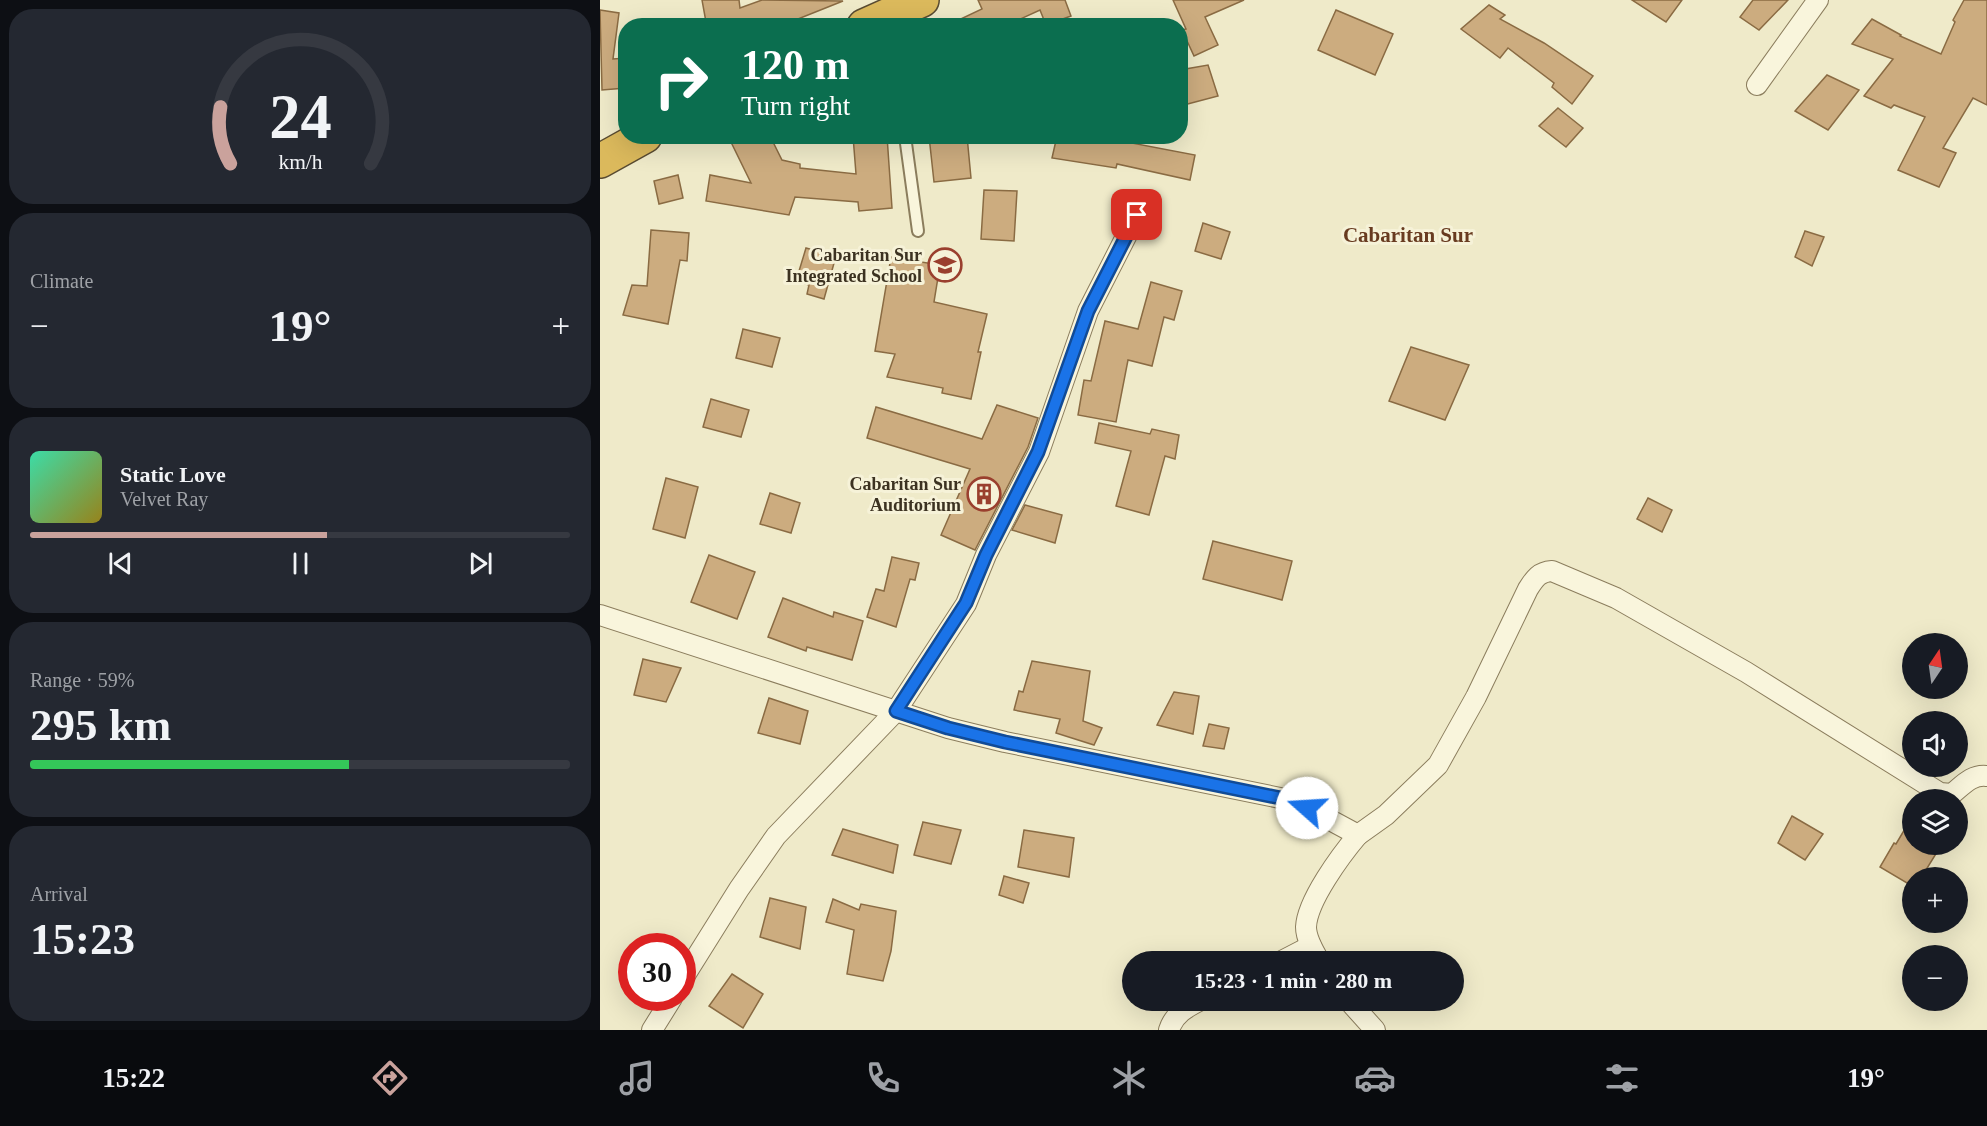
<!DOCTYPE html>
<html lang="en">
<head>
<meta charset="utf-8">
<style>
	:root { --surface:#171b24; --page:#242831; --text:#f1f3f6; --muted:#9ea1a6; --line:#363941; --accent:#caa29c }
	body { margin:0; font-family:Georgia,serif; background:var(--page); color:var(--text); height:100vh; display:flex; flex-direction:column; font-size:22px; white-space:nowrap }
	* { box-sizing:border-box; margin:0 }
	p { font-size:20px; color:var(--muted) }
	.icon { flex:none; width:33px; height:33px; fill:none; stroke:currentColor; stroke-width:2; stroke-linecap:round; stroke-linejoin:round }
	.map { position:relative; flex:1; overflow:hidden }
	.details { display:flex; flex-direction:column; gap:9px; padding:9px; background:#0d0f14; width:600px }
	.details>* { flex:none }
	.top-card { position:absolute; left:18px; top:18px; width:570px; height:126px; border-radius:24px; box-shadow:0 6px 24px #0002; background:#0b6e4f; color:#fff; overflow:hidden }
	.needle { width:39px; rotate:13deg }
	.fabs { position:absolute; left:1302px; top:633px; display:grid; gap:12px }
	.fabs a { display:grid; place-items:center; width:66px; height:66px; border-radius:50%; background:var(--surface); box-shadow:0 6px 24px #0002; font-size:30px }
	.speed { position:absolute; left:18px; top:933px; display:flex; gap:12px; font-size:30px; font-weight:700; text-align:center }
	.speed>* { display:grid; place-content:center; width:78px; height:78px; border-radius:50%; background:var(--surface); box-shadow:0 6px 24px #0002; line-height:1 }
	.speed .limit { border:9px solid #d22; background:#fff; color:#111 }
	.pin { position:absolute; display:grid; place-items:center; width:51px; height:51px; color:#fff; margin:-26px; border-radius:12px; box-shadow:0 3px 9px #0006 }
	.me { position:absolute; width:66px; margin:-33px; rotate:289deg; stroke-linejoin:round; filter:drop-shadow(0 0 4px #0008) }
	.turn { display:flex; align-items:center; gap:21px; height:126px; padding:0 24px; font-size:27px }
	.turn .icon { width:78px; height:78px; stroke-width:2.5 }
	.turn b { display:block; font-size:42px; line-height:51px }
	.big { font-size:45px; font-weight:700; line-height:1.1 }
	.details .card { flex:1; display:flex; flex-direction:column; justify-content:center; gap:9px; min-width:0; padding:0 21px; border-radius:24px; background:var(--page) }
	.details .dial { align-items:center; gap:0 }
	.dial svg { height:156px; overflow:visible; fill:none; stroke:var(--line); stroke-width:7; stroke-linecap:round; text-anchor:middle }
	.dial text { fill:var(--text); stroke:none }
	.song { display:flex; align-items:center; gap:18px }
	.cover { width:72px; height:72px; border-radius:9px; background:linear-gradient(135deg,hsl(160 70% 55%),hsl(50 70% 35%)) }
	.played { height:6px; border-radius:3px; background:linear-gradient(90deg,var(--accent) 55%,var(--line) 55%) }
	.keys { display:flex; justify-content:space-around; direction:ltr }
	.heat { display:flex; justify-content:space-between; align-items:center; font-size:33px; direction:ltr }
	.charge { height:9px; border-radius:4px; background:linear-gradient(90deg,#34c759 59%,var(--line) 0) }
	.trip { position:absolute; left:522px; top:951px; width:342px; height:60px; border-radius:30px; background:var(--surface); box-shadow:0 6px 24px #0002; font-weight:700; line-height:60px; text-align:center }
	.menu { display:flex; height:96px; justify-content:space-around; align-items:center; background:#090b0e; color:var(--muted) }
	.menu .icon { width:42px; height:42px }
	.menu .on { color:var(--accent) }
	.menu b { font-size:27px; color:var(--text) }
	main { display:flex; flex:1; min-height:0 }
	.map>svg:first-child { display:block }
	.building { fill:#ccac7f; stroke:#8a6b43; stroke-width:1.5 }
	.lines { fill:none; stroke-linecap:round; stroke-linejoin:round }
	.lane-casing { stroke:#8b7d5d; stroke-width:14 }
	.street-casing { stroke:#8b7d5d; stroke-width:22 }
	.highway-casing { stroke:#594b31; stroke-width:36 }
	.lane { stroke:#f9f5dc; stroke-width:10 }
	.street { stroke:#f9f5dc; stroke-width:20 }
	.highway { stroke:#dbb95c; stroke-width:33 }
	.route-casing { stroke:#114b97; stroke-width:15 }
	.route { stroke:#1a73e8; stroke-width:10 }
	.labels { text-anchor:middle; stroke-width:6; stroke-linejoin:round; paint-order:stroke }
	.poi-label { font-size:18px; font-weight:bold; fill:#3c3221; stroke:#f6f2d8; text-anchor:end }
	.quarter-label { font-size:21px; font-weight:bold; fill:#683b20; stroke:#f6f2d8 }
</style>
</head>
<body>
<main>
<section class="details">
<div class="card dial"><svg viewBox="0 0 100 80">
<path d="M14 69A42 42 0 1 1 86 69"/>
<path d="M14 69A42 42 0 0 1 9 40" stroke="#caa29c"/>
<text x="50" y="56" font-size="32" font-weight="700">24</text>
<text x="50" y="72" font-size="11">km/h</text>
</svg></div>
<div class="card"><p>Climate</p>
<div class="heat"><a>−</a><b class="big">19°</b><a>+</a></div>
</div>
<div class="card">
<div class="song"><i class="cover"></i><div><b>Static Love</b><p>Velvet Ray</p></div></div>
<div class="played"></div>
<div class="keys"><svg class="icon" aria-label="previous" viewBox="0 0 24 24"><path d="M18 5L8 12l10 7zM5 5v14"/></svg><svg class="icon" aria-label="pause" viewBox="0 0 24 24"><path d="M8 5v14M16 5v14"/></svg><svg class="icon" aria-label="next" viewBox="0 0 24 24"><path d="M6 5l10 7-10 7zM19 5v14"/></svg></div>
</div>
<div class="card"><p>Range · 59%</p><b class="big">295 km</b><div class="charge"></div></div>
<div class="card"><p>Arrival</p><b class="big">15:23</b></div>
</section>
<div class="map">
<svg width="1387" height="1030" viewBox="0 0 1387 1030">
	<rect width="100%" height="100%" fill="#efeac9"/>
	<!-- building -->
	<g class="building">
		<polygon points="102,0 139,0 140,8 162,0 243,1 188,23 187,19 171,26 100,26 106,22"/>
		<polygon points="378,0 465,0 471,16 446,25 440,10 405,26 346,26 382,9"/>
		<polygon points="573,0 644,0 605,17 618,45 594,56 582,30 586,29"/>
		<polygon points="1032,0 1082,0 1066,22"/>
		<polygon points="1153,0 1188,0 1159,30 1140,17"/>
		<polygon points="1364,0 1387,0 1387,105 1373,98 1343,148 1356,153 1339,187 1298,170 1325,117 1294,105 1291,108 1264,96 1293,59 1252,44 1272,19 1301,35 1300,36 1341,54 1355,22 1353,20"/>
		<polygon points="889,5 905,15 900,19 944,43 993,76 972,104 952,87 954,83 908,48 900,58 861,29"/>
		<polygon points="0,10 19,13 13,59 26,58 26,88 2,90"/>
		<polygon points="736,10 793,34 775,75 718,50"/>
		<polygon points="608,65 618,96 580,106 580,70"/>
		<polygon points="1227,75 1259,90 1228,130 1195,111"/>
		<polygon points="958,108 983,128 966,147 939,126"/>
		<polygon points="128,136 170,136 182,160 200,164 200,168 256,174 253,136 287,136 292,208 259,211 258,202 195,197 189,215 106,201 110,175 151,183"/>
		<polygon points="329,136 367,136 371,178 334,182"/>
		<polygon points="457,136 522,136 521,141 595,155 590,180 517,164 516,168 452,158"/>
		<polygon points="78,175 83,198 59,204 54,181"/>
		<polygon points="384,190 417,191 414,241 381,239"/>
		<polygon points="603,223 630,232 621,259 595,251"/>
		<polygon points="51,230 89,233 87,261 80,260 68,324 23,315 32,285 47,286"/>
		<polygon points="1205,231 1224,237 1212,266 1195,257"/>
		<polygon points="206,248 236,256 224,299 207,294 209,285 196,281"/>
		<polygon points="291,257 340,265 334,302 387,314 378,352 381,352 371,399 342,393 343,388 287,377 295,354 275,351"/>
		<polygon points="551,282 582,291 574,320 564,317 552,366 528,360 516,422 478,415 484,380 491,381 505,321 538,329"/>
		<polygon points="143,329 180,338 172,367 136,358"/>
		<polygon points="811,347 869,365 845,420 789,401"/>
		<polygon points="111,399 149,410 141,437 103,427"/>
		<polygon points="397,405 438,418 428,447 375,550 341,535 370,469 267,438 276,407 382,439"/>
		<polygon points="499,423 550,434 552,429 579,435 575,459 565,456 549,515 516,506 531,451 495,443"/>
		<polygon points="66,478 98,487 85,538 53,529"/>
		<polygon points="170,493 200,503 191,533 160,524"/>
		<polygon points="1048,498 1072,510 1062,532 1037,519"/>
		<polygon points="425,505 462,515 455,543 412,530"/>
		<polygon points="613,541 692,561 682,600 603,579"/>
		<polygon points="109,555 155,572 137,619 91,602"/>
		<polygon points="292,557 319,563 315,580 310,579 296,627 267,617 276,589 284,591"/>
		<polygon points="183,598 233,617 234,612 263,621 252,660 207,647 206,651 168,637"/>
		<polygon points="43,659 81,668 66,702 34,695"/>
		<polygon points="432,661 490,671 483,721 502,728 494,745 456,733 460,719 414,710 419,691 423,692"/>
		<polygon points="574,692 599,696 593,734 557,725"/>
		<polygon points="169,698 208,711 200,744 158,733"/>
		<polygon points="609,724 629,728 624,749 603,746"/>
		<polygon points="1192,816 1223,834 1205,860 1178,843"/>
		<polygon points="1312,817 1312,844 1342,844 1321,878 1312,878 1312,886 1280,867 1294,843 1296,844"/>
		<polygon points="323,822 361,830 351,864 314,855"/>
		<polygon points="243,829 298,845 293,873 232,855"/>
		<polygon points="424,830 474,838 469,877 418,867"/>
		<polygon points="404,876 429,883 423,903 399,895"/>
		<polygon points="170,898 206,907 200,949 160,937"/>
		<polygon points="233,899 259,910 261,904 296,911 291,951 283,981 247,974 254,930 226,922"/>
		<polygon points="132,974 163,994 143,1028 109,1006"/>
	</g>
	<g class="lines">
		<!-- lane casing -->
		<g class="lane-casing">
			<polyline id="lane" points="305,136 318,231"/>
		</g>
		<!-- street casing -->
		<g class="street-casing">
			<g id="street">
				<polyline points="1157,85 1218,0"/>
				<path d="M 0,615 L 348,728 L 405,742 L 695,801 L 758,835 C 741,855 707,901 706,927 C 706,939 714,952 720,962"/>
				<path d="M 758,835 L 786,815 L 838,765 L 876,697 L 928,589 C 935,578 939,572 952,571 L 1016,598 L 1146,672 L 1340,793 L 1352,794 C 1363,785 1372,774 1387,776"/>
				<polyline points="680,962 711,946"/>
				<polyline points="82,980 139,889 176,836 296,711 366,604 386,555 439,452 488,311 537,215"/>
				<polyline points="748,1000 775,1030"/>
				<polyline points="52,1030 72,998"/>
				<path d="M 569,1030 C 574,1014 587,1007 601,1000"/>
			</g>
		</g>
		<!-- highway casing -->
		<g class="highway-casing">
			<g id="highway">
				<polyline points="264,26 322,0"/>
				<polyline points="0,161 45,136"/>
			</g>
		</g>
		<!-- lane -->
		<use href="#lane" class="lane"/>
		<!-- street -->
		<use href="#street" class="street"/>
		<!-- highway -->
		<use href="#highway" class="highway"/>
	</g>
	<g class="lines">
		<!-- route casing -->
		<g class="route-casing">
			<polyline id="route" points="537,215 488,311 438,452 386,555 366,603 296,711 348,728 405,742 695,801 707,808"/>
		</g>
		<!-- route -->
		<use href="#route" class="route"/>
	</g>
	<!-- icons -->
	<defs>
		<g id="school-ring" transform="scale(1.725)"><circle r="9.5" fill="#f6f2d8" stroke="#9a3f2e" stroke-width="1.5"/><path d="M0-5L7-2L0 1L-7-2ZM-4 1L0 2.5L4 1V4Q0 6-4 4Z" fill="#9a3f2e"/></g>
		<g id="building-ring" transform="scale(1.725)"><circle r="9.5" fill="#f6f2d8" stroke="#9a3f2e" stroke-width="1.5"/><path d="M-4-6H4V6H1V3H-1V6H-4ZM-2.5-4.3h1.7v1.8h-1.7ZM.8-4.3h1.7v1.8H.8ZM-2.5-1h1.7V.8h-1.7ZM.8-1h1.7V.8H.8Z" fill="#9a3f2e"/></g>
	</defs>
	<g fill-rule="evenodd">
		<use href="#school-ring" x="345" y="265"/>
		<use href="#building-ring" x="384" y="494"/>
	</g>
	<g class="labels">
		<!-- poi labels -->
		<g class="poi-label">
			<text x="322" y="261">Cabaritan Sur<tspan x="322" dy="21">Integrated School</tspan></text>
			<text x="361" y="490">Cabaritan Sur<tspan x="361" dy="21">Auditorium</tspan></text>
		</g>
		<!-- quarter labels -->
		<g class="quarter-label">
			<text x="808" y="242">Cabaritan Sur</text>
		</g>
	</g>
</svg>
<div class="fabs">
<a><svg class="needle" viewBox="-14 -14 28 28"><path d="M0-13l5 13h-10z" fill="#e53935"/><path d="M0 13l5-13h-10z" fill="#9ea1a6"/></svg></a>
<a><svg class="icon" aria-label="sound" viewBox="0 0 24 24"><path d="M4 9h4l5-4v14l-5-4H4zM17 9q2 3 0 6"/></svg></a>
<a><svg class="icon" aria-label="layers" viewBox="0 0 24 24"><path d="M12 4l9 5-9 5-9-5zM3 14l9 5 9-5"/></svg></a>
<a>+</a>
<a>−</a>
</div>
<div class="speed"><div class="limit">30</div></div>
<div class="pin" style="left:537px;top:215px;background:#d93025"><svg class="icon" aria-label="arrive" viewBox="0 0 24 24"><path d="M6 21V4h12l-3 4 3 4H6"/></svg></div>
<svg class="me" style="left:707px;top:808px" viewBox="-20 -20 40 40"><circle r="19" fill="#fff"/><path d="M0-13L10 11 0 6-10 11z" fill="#1a73e8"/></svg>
<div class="trip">15:23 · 1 min · 280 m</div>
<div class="top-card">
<div class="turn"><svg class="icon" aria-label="right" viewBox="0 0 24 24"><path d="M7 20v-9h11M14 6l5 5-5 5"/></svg><div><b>120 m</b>Turn right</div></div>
</div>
</div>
</main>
<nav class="menu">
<b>15:22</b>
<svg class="icon on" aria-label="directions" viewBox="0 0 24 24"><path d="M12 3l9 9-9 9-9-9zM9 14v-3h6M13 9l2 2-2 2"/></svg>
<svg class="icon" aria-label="music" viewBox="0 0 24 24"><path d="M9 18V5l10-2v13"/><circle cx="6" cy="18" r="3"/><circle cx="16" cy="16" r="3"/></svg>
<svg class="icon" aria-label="phone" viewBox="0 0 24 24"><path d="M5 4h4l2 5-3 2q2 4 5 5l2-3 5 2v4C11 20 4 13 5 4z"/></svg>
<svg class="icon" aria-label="climate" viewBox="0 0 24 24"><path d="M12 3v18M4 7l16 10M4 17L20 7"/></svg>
<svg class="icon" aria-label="car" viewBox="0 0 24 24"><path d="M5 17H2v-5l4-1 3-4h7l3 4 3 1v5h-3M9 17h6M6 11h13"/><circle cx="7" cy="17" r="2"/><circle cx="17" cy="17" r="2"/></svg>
<svg class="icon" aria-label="filters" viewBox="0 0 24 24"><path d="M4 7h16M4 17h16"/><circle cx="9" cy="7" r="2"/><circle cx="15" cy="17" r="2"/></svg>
<b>19°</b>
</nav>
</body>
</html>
